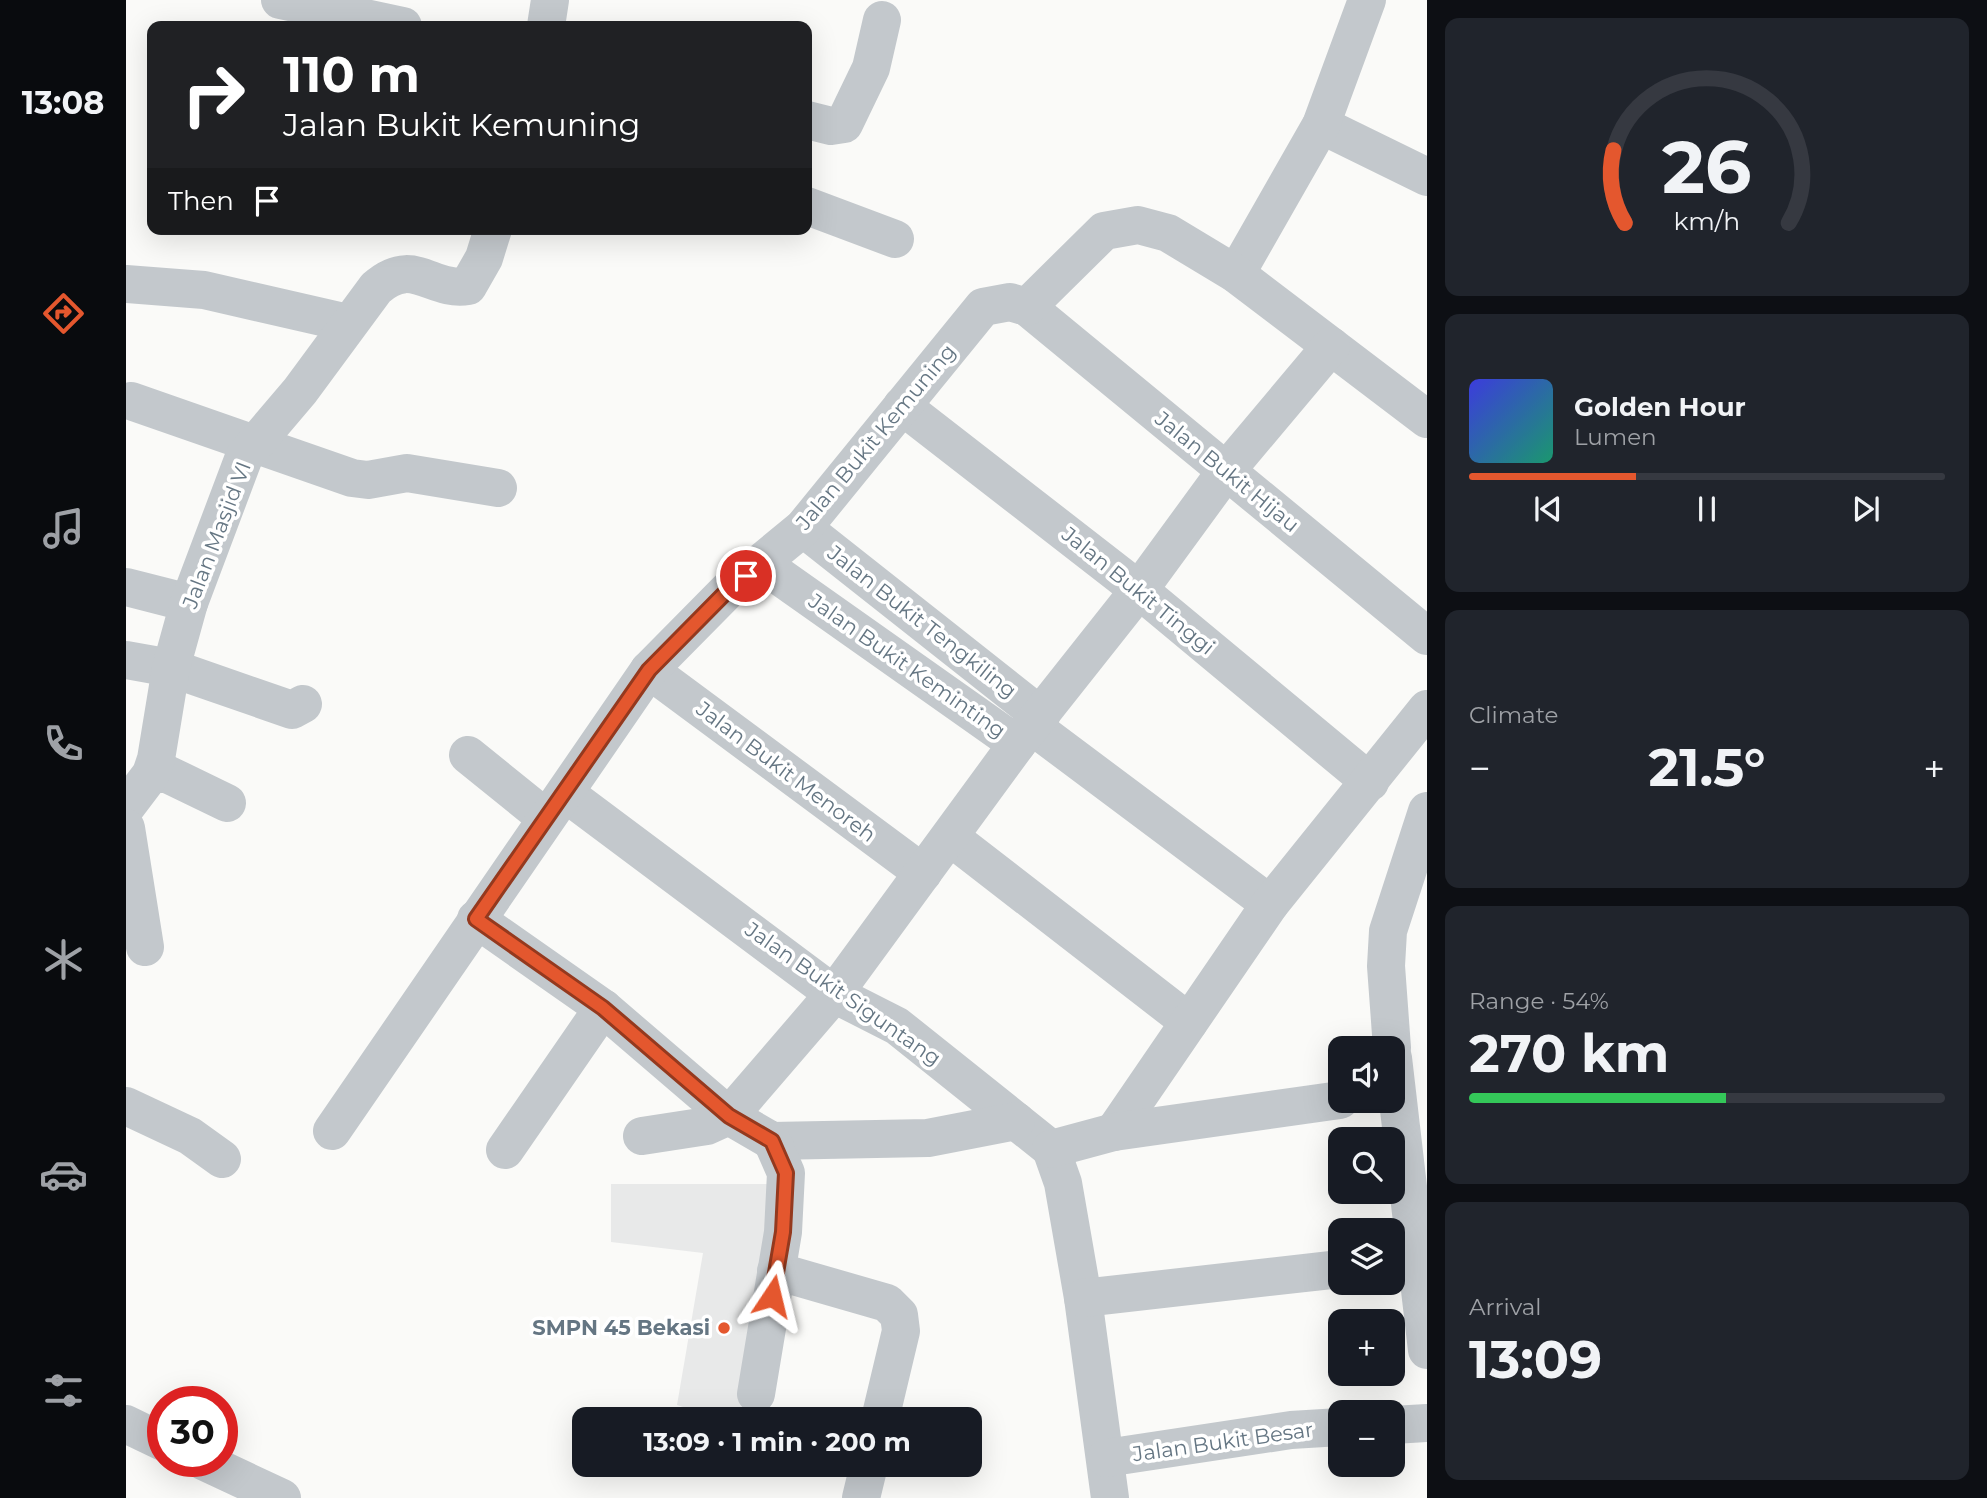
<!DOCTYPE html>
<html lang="en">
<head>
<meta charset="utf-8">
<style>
	:root { --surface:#171b24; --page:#20242c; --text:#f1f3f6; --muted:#9ea1a6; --line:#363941; --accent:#e4572e }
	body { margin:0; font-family:Montserrat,sans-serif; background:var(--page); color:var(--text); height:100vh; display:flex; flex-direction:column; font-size:26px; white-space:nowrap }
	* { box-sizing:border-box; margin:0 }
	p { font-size:23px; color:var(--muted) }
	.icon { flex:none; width:38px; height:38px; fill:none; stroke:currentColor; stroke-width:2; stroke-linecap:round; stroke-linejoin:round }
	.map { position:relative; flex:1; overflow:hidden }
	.sheet { display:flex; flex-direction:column; gap:18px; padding:18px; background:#0d0f14; width:560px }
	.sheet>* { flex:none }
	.hud { position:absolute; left:21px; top:21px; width:665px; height:214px; border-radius:14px; box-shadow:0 7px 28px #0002; background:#202124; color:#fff; overflow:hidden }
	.controls { position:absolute; left:1202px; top:1036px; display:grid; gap:14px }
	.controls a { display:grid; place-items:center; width:77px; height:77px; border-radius:14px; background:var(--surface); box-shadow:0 7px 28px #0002; font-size:35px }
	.speed { position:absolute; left:21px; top:1386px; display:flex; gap:14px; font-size:35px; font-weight:700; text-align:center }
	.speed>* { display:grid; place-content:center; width:91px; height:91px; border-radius:50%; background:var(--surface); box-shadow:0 7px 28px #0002; line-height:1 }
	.speed .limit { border:10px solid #d22; background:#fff; color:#111 }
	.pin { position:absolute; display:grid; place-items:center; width:60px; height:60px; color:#fff; margin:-30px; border:4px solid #fff; border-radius:50%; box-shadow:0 2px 7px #0007 }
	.me { position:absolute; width:77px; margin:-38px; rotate:10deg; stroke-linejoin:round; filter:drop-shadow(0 0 5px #0008) }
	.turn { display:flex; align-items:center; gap:24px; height:147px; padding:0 21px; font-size:32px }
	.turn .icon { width:91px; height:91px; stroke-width:2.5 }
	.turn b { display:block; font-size:49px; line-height:60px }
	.then { display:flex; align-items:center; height:66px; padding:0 21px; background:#0003; gap:14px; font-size:26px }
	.big { font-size:52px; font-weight:700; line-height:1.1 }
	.sheet .widget { flex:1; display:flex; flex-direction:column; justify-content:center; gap:10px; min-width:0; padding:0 24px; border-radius:14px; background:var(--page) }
	.sheet .dial { align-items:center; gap:0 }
	.dial svg { height:182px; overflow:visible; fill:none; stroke:var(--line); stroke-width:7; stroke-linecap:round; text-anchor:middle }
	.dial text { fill:var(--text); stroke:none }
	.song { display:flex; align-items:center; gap:21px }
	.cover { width:84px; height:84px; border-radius:10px; background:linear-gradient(135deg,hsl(240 70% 55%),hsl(160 70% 35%)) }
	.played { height:7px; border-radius:4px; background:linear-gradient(90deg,var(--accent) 35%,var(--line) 35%) }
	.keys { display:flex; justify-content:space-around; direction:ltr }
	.heat { display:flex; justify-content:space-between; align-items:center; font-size:38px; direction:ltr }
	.charge { height:10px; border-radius:5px; background:linear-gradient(90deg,#34c759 54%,var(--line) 0) }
	.trip { position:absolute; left:446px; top:1407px; width:410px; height:70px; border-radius:14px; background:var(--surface); box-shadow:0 7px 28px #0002; font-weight:700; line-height:70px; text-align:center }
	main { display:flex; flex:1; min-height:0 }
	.tab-bar { display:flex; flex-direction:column; width:126px; justify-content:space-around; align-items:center; background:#090b0e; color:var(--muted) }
	.tab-bar .icon { width:49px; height:49px }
	.tab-bar .selected { color:var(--accent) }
	.tab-bar b { font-size:32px; color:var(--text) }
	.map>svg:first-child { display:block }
	.built { fill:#e8e9e9 }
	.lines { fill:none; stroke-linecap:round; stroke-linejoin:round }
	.minor { stroke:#c3c8cc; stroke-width:38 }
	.route-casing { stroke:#94391e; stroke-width:18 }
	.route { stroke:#e4572e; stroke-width:12 }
	.poi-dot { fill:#e4572e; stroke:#fff; stroke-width:2.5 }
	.labels { text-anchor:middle; stroke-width:7; stroke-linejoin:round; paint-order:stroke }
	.street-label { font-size:21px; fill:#657683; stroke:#fff }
	.poi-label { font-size:21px; font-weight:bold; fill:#657683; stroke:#fff; text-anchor:end }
</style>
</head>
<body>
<main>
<nav class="tab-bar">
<b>13:08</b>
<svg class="icon selected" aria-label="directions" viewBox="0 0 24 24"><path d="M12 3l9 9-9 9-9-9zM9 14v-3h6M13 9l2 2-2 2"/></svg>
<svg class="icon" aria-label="music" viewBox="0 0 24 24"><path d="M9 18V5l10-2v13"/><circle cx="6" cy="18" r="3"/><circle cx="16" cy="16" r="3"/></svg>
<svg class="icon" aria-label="phone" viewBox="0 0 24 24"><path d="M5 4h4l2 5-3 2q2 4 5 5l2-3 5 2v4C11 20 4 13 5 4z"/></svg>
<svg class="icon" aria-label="climate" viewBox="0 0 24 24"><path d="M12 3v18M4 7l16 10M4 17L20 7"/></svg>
<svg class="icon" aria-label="car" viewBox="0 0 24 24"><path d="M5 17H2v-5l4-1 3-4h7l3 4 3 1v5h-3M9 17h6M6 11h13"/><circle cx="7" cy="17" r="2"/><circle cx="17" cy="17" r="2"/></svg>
<svg class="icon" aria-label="filters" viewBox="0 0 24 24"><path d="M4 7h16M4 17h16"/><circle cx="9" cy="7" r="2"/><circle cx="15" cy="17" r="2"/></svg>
</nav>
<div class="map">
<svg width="1301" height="1498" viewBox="0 0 1301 1498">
	<rect width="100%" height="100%" fill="#fafaf8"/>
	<!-- built -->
	<polygon class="built" points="485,1184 642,1184 643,1245 619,1419 594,1419 551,1405 577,1253 485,1242"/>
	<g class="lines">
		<!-- minor -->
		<g class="minor">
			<polyline points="154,0 277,26"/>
			<polyline points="420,26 424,0"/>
			<polyline points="681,120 705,126 718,124 745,68 756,20"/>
			<polyline points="1195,125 1301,177"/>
			<polyline points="681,206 769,239"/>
			<polyline points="1110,274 1195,125 1241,0"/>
			<polyline points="0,284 78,290 222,323"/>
			<polyline points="901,307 1301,636"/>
			<polyline points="5,401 226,478 242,480 281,473 372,488"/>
			<polyline points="776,406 1013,590 1244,782"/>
			<polyline points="677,528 915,716"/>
			<polyline points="636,564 891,744"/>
			<polyline points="0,587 63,603"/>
			<polyline points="0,660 45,668 166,710 177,704"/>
			<polyline points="523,670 797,873"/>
			<polyline points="906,726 1144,904"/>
			<polyline points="342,755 420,818"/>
			<polyline points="25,774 41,774 101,803"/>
			<polyline points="439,793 708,994 771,1026 925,1149"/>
			<path d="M 0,807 L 25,774 L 30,759 L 45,668 L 63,603 L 118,457 L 174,391 L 250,288 C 287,255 305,292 342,286 L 358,258 L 367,229"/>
			<polyline points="0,828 19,947"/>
			<polyline points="824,837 1063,1022"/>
			<polyline points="350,919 477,1008 603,1116 646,1141 802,1138 890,1121"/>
			<polyline points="1266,1048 1260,966 1262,931 1301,811"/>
			<polyline points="1267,1058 1301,1350"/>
			<polyline points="0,1106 64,1136 96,1159"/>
			<polyline points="206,1131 523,670 604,588 677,528 857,307 884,302 901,307 978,231 1012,225 1042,233 1110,274 1301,419"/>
			<polyline points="988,1132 1144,904 1301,709"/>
			<polyline points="516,1136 581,1126 603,1116 708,994 891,744 1013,590 1100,471 1205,346"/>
			<polyline points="925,1149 937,1183 957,1298 984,1498"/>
			<polyline points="925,1149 988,1132 1214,1100"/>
			<polyline points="379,1150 477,1008"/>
			<polyline points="650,1271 761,1303 773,1315 775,1331 754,1419"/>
			<polyline points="957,1298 1214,1269"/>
			<polyline points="630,1394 657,1232 660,1173 646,1141"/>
			<polyline points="0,1424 37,1442"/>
			<polyline points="1267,1425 1301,1423"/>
			<polyline points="980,1458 1165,1430 1214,1427"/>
			<polyline points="77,1461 156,1498"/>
			<polyline points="735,1498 743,1465"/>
		</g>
	</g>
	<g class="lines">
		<!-- route casing -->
		<g class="route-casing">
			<polyline id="route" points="620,576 604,588 523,670 350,919 477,1008 603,1116 646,1141 660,1173 657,1232 646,1296"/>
		</g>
		<!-- route -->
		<use href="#route" class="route"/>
	</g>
	<!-- markers -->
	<circle class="poi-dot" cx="598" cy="1328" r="7"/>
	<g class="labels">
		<!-- street labels -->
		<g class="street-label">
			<text transform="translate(750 437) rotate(-50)" y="7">Jalan Bukit Kemuning</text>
			<text transform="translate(1101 472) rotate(39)" y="7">Jalan Bukit Hijau</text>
			<text transform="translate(91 535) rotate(-69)" y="7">Jalan Masjid VI</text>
			<text transform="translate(1012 591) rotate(39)" y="7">Jalan Bukit Tinggi</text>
			<text transform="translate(796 622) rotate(38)" y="7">Jalan Bukit Tengkiling</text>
			<text transform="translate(781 666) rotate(35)" y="7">Jalan Bukit Keminting</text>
			<text transform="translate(660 772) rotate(37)" y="7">Jalan Bukit Menoreh</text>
			<text transform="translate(717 994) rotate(35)" y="7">Jalan Bukit Siguntang</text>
			<text transform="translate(1097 1442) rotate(-8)" y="7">Jalan Bukit Besar</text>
		</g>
		<!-- poi labels -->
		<g class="poi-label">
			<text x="584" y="1335">SMPN 45 Bekasi</text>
		</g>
	</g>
</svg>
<div class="controls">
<a><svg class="icon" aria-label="sound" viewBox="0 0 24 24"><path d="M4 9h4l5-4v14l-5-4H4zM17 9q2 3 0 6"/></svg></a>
<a><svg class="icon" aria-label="search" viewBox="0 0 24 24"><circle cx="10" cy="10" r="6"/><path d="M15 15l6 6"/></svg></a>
<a><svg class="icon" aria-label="layers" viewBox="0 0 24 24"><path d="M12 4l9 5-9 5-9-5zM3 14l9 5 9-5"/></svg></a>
<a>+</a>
<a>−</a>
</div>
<div class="speed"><div class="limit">30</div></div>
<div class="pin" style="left:620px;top:576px;background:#d93025"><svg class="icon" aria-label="arrive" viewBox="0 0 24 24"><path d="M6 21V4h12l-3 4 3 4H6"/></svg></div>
<svg class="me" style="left:646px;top:1296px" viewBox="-20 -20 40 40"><path d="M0-17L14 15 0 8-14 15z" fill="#e4572e" stroke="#fff" stroke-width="4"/></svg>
<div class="trip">13:09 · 1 min · 200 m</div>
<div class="hud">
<div class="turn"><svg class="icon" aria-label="right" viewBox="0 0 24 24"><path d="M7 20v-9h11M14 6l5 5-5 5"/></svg><div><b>110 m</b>Jalan Bukit Kemuning</div></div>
<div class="then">Then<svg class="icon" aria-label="arrive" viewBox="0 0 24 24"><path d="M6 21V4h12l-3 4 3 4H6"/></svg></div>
</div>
</div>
<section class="sheet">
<div class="widget dial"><svg viewBox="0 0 100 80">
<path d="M14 69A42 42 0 1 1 86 69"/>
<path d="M14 69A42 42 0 0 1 9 37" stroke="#e4572e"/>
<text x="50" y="56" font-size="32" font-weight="700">26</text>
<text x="50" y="72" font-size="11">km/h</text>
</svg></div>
<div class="widget">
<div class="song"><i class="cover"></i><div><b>Golden Hour</b><p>Lumen</p></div></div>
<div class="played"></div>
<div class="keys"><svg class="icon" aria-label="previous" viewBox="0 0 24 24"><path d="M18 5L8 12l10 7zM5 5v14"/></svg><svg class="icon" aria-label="pause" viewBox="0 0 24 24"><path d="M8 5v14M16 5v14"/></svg><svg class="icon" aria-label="next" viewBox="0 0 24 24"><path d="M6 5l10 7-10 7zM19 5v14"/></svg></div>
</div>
<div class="widget"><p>Climate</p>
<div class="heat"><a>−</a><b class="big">21.5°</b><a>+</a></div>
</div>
<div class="widget"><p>Range · 54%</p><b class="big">270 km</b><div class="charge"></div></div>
<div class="widget"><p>Arrival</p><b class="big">13:09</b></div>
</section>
</main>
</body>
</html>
